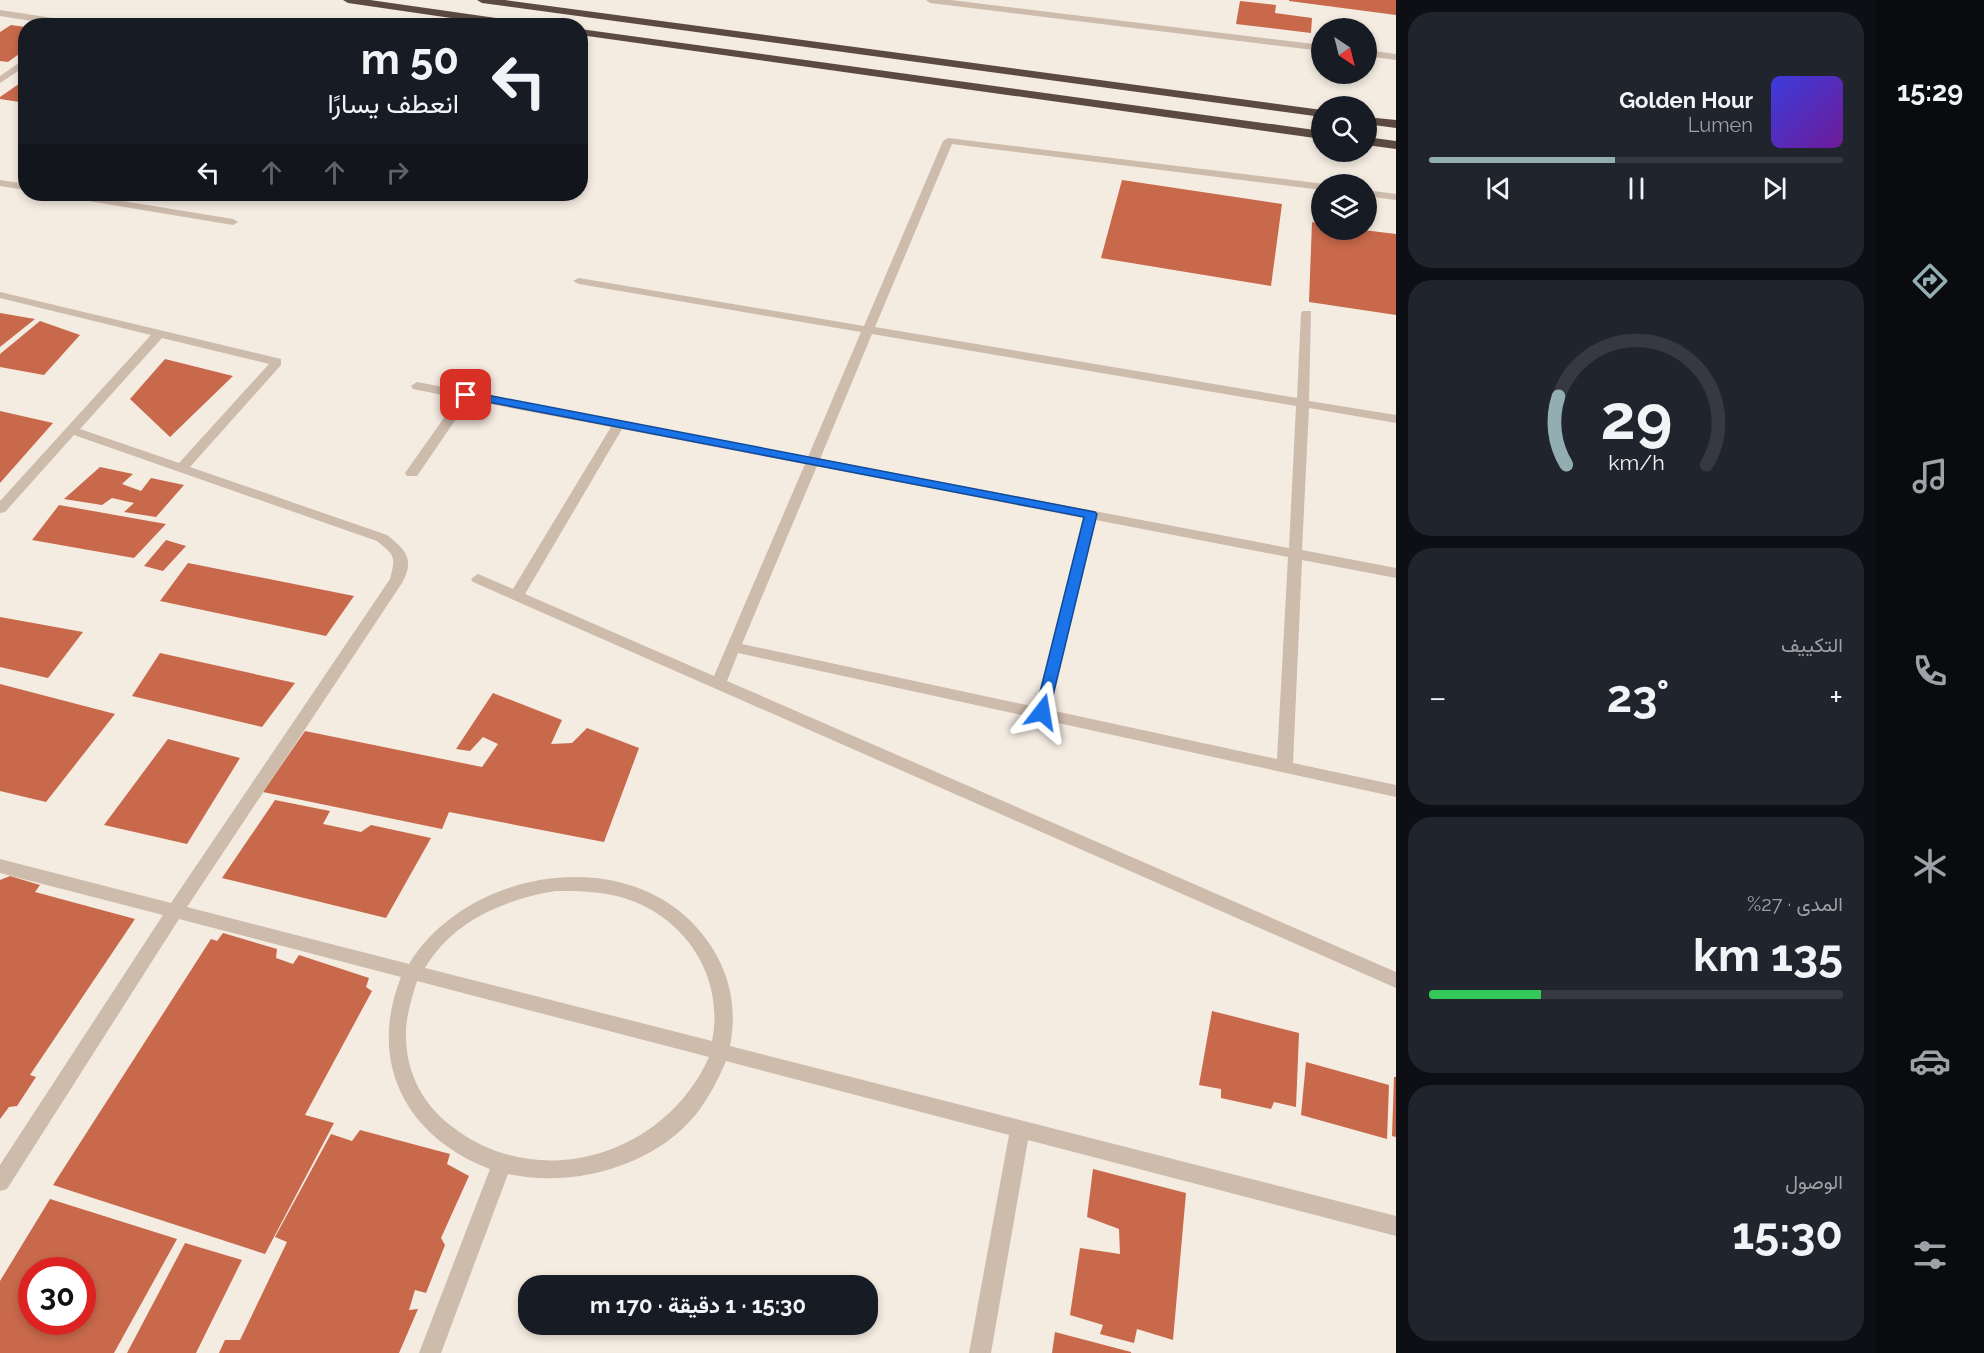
<!DOCTYPE html>
<html lang="ar">
<head>
<meta charset="utf-8">
<style>
	:root { --surface:#171b24; --page:#20242c; --text:#f1f3f6; --muted:#9ea1a6; --line:#363941; --accent:#92aeb2 }
	body { margin:0; font-family:Raleway,Vazirmatn,sans-serif; background:var(--page); color:var(--text); direction:rtl; height:100vh; display:flex; flex-direction:column; font-size:22px; white-space:nowrap }
	* { box-sizing:border-box; margin:0 }
	p { font-size:20px; color:var(--muted) }
	.icon { flex:none; width:33px; height:33px; fill:none; stroke:currentColor; stroke-width:2; stroke-linecap:round; stroke-linejoin:round }
	.map { position:relative; flex:1; overflow:hidden; direction:ltr }
	.details { display:flex; flex-direction:column; gap:12px; padding:12px; background:#0d0f14; width:480px }
	.details>* { flex:none }
	.hud { position:absolute; left:18px; top:18px; width:570px; height:183px; border-radius:24px; box-shadow:0 3px 9px #0003; direction:rtl; background:#171b24; color:var(--text); overflow:hidden }
	.needle { width:39px; rotate:145deg }
	.buttons { position:absolute; left:1311px; top:18px; display:grid; gap:12px }
	.buttons a { display:grid; place-items:center; width:66px; height:66px; border-radius:50%; background:var(--surface); box-shadow:0 3px 9px #0003; font-size:30px }
	.speed { position:absolute; left:18px; top:1257px; display:flex; gap:12px; font-size:30px; font-weight:700; text-align:center }
	.speed>* { display:grid; place-content:center; width:78px; height:78px; border-radius:50%; background:var(--surface); box-shadow:0 3px 9px #0003; line-height:1 }
	.speed .limit { border:9px solid #d22; background:#fff; color:#111 }
	.pin { position:absolute; display:grid; place-items:center; width:51px; height:51px; color:#fff; margin:-26px; border-radius:12px; box-shadow:0 3px 9px #0006 }
	.me { position:absolute; width:66px; margin:-33px; rotate:14deg; stroke-linejoin:round; filter:drop-shadow(0 0 4px #0008) }
	.turn { display:flex; align-items:center; gap:21px; height:126px; padding:0 30px; font-size:27px }
	.turn .icon { width:78px; height:78px; stroke-width:2.5 }
	.turn b { display:block; font-size:42px; line-height:51px }
	.lanes { display:flex; align-items:center; height:57px; padding:0 30px; background:#0003; justify-content:center; gap:30px; direction:ltr }
	.lanes .off { opacity:.35 }
	.big { font-size:45px; font-weight:700; line-height:1.1 }
	.details .widget { flex:1; display:flex; flex-direction:column; justify-content:center; gap:9px; min-width:0; padding:0 21px; border-radius:24px; background:var(--page) }
	.details .dial { align-items:center; gap:0 }
	.dial svg { height:156px; overflow:visible; fill:none; stroke:var(--line); stroke-width:7; stroke-linecap:round; text-anchor:middle }
	.dial text { fill:var(--text); stroke:none }
	.song { display:flex; align-items:center; gap:18px }
	.cover { width:72px; height:72px; border-radius:9px; background:linear-gradient(135deg,hsl(240 70% 55%),hsl(280 70% 35%)) }
	.played { height:6px; border-radius:3px; background:linear-gradient(90deg,var(--accent) 45%,var(--line) 45%) }
	.keys { display:flex; justify-content:space-around; direction:ltr }
	.heat { display:flex; justify-content:space-between; align-items:center; font-size:33px; direction:ltr }
	.charge { height:9px; border-radius:4px; background:linear-gradient(90deg,#34c759 27%,var(--line) 0) }
	.trip { position:absolute; left:518px; top:1275px; width:360px; height:60px; border-radius:24px; background:var(--surface); box-shadow:0 3px 9px #0003; font-weight:700; line-height:60px; text-align:center; direction:rtl }
	main { display:flex; flex:1; min-height:0 }
	.menu { display:flex; flex-direction:column; width:108px; justify-content:space-around; align-items:center; background:#090b0e; color:var(--muted) }
	.menu .icon { width:42px; height:42px }
	.menu .active { color:var(--accent) }
	.menu b { font-size:27px; color:var(--text) }
	.map>svg:first-child { display:block }
	.building { fill:#c8694b; fill-rule:evenodd }
	.lines { fill:none; stroke-linecap:round; stroke-linejoin:round }
	.street { fill:#cdbbac; fill-rule:evenodd }
	.highway { fill:#5c4a42; fill-rule:evenodd }
	.route { fill:#1a73e8; stroke:#114b97; stroke-width:1.5 }
</style>
</head>
<body>
<main>
<nav class="menu">
<b>15:29</b>
<svg class="icon active" aria-label="directions" viewBox="0 0 24 24"><path d="M12 3l9 9-9 9-9-9zM9 14v-3h6M13 9l2 2-2 2"/></svg>
<svg class="icon" aria-label="music" viewBox="0 0 24 24"><path d="M9 18V5l10-2v13"/><circle cx="6" cy="18" r="3"/><circle cx="16" cy="16" r="3"/></svg>
<svg class="icon" aria-label="phone" viewBox="0 0 24 24"><path d="M5 4h4l2 5-3 2q2 4 5 5l2-3 5 2v4C11 20 4 13 5 4z"/></svg>
<svg class="icon" aria-label="climate" viewBox="0 0 24 24"><path d="M12 3v18M4 7l16 10M4 17L20 7"/></svg>
<svg class="icon" aria-label="car" viewBox="0 0 24 24"><path d="M5 17H2v-5l4-1 3-4h7l3 4 3 1v5h-3M9 17h6M6 11h13"/><circle cx="7" cy="17" r="2"/><circle cx="17" cy="17" r="2"/></svg>
<svg class="icon" aria-label="filters" viewBox="0 0 24 24"><path d="M4 7h16M4 17h16"/><circle cx="9" cy="7" r="2"/><circle cx="15" cy="17" r="2"/></svg>
</nav>
<section class="details">
<div class="widget">
<div class="song"><i class="cover"></i><div><b>Golden Hour</b><p>Lumen</p></div></div>
<div class="played"></div>
<div class="keys"><svg class="icon" aria-label="previous" viewBox="0 0 24 24"><path d="M18 5L8 12l10 7zM5 5v14"/></svg><svg class="icon" aria-label="pause" viewBox="0 0 24 24"><path d="M8 5v14M16 5v14"/></svg><svg class="icon" aria-label="next" viewBox="0 0 24 24"><path d="M6 5l10 7-10 7zM19 5v14"/></svg></div>
</div>
<div class="widget dial"><svg viewBox="0 0 100 80">
<path d="M14 69A42 42 0 1 1 86 69"/>
<path d="M14 69A42 42 0 0 1 10 34" stroke="#92aeb2"/>
<text x="50" y="56" font-size="32" font-weight="700">29</text>
<text x="50" y="72" font-size="11">km/h</text>
</svg></div>
<div class="widget"><p>التكييف</p>
<div class="heat"><a>−</a><b class="big">23°</b><a>+</a></div>
</div>
<div class="widget"><p>المدى · 27%</p><b class="big">135 km</b><div class="charge"></div></div>
<div class="widget"><p>الوصول</p><b class="big">15:30</b></div>
</section>
<div class="map">
<svg width="1396" height="1353" viewBox="0 0 1396 1353">
	<rect width="100%" height="100%" fill="#f4ebe1"/>
	<!-- building -->
	<g class="building">
		<polygon points="1289,0 1396,0 1396,15 1289,1"/>
		<polygon points="1240,1 1276,5 1275,13 1312,18 1311,33 1236,24"/>
		<polygon points="11,25 26,27 26,49 8,62 0,61 0,32"/>
		<polygon points="26,79 26,103 0,99 0,97"/>
		<polygon points="1122,180 1282,204 1271,286 1101,258"/>
		<polygon points="1312,222 1322,224 1322,230 1363,230 1396,234 1396,315 1309,302"/>
		<polygon points="0,313 35,319 0,347"/>
		<polygon points="40,321 80,335 44,375 0,367 0,354"/>
		<polygon points="165,359 233,376 170,437 130,399"/>
		<polygon points="0,411 53,423 0,483"/>
		<polygon points="100,467 133,474 122,484 141,491 151,478 184,485 156,517 124,512 134,503 112,498 102,505 64,499"/>
		<polygon points="59,505 166,524 134,558 32,540"/>
		<polygon points="166,540 186,546 163,571 144,566"/>
		<polygon points="188,563 354,596 326,636 160,601"/>
		<polygon points="0,617 83,632 48,678 0,667"/>
		<polygon points="160,653 295,683 262,727 132,696"/>
		<polygon points="0,684 115,714 46,802 0,791"/>
		<polygon points="493,693 562,720 551,744 572,743 587,728 639,748 604,842 449,812 442,829 263,792 305,731 482,767 498,744 483,737 470,751 456,749"/>
		<polygon points="168,739 240,758 187,844 104,825"/>
		<polygon points="275,800 330,811 323,824 361,832 371,825 431,838 386,918 222,878"/>
		<polygon points="10,876 40,885 35,892 135,919 30,1075 36,1077 17,1106 9,1107 0,1119 0,880"/>
		<polygon points="223,933 277,949 276,958 293,964 299,955 369,978 366,987 372,991 305,1115 334,1123 265,1254 53,1185 211,939 217,941"/>
		<polygon points="1212,1011 1299,1033 1296,1107 1274,1102 1271,1109 1221,1098 1221,1089 1199,1085"/>
		<polygon points="1306,1062 1389,1085 1387,1139 1301,1115"/>
		<polygon points="1394,1077 1396,1077 1396,1137 1392,1136"/>
		<polygon points="360,1130 450,1154 447,1164 469,1176 441,1238 445,1245 426,1293 415,1290 409,1310 418,1309 399,1353 219,1353 225,1340 240,1340 287,1242 275,1237 331,1134 352,1141"/>
		<polygon points="1093,1169 1186,1193 1173,1340 1137,1329 1134,1343 1100,1334 1103,1325 1070,1315 1080,1248 1120,1254 1119,1229 1087,1217"/>
		<path d="M 50,1199 L 177,1239 L 114,1353 L 0,1353 L 0,1281 ZM 32,1270 L 82,1270 L 82,1322 L 32,1322 Z"/>
		<polygon points="185,1243 242,1260 196,1353 127,1353"/>
		<polygon points="1055,1332 1131,1352 1131,1353 1052,1353"/>
	</g>
	<g class="lines">
		<!-- street -->
		<g class="street">
			<polygon points="926,0 951,0 1322,45 1322,51 930,3"/>
			<polygon points="0,10 86,23 90,26 65,26 0,16"/>
			<polygon points="1366,50 1396,54 1396,60 1366,56"/>
			<polygon points="26,58 26,66 0,83 0,76"/>
			<path d="M 948,138 L 1325,184 L 1322,184 L 1322,190 L 952,144 L 875,327 L 1297,398 L 1301,313 L 1303,311 L 1311,311 L 1309,401 L 1396,415 L 1396,423 L 1309,408 L 1302,550 L 1396,568 L 1396,578 L 1302,560 L 1293,763 L 1396,785 L 1396,797 L 738,653 L 727,681 L 1396,972 L 1396,988 L 473,582 L 471,579 L 478,574 L 513,589 L 611,427 L 469,400 L 417,476 L 407,476 L 405,473 L 458,398 L 413,389 L 411,386 L 417,382 L 808,457 L 861,332 L 579,284 L 573,281 L 579,278 L 864,326 L 943,141 ZM 872,334 L 1296,406 L 1289,548 L 820,459 ZM 622,429 L 805,464 L 714,676 L 525,594 ZM 817,466 L 1083,518 L 1036,707 L 742,644 ZM 1096,520 L 1288,557 L 1277,759 L 1050,710 Z"/>
			<polygon points="0,180 26,184 26,190 0,186"/>
			<polygon points="1366,190 1396,194 1396,200 1366,196"/>
			<polygon points="59,194 80,194 233,219 238,222 233,225 64,197"/>
			<path d="M 0,292 L 281,359 L 281,365 L 190,467 L 387,535 C 406,550 415,559 402,583 L 187,907 L 409,964 C 470,864 643,840 711,946 C 731,977 737,1010 730,1046 L 1396,1216 L 1396,1236 L 1028,1140 L 991,1353 L 969,1353 L 1009,1135 L 726,1061 C 718,1080 709,1097 697,1113 C 654,1167 573,1188 508,1174 L 441,1353 L 419,1353 L 490,1169 C 406,1137 367,1063 401,977 L 179,919 L 7,1189 L 0,1191 L 0,1165 L 163,915 L 0,873 L 0,859 L 171,903 L 390,579 C 396,556 395,556 377,541 L 74,435 L 5,512 L 0,513 L 0,501 L 151,335 L 0,298 ZM 162,338 L 269,364 L 179,463 L 80,429 ZM 555,891 C 578,891 601,891 624,898 C 686,917 725,978 712,1041 L 425,968 C 453,921 503,900 555,891 ZM 417,981 L 709,1057 C 665,1156 537,1195 450,1125 C 423,1104 407,1074 406,1039 C 405,1019 411,1000 417,981 Z"/>
		</g>
		<!-- highway -->
		<g class="highway">
			<polygon points="343,0 370,0 532,23 537,26 506,26 348,3"/>
			<polygon points="477,0 505,0 1322,110 1322,117 482,3"/>
			<polygon points="580,29 1322,131 1322,139 580,35"/>
			<polygon points="1366,117 1396,120 1396,128 1366,124"/>
			<polygon points="1366,137 1396,141 1396,149 1366,145"/>
		</g>
	</g>
	<!-- route -->
	<polygon class="route" points="466,391 1095,512 1097,514 1049,712 1042,717 1035,712 1084,517 462,397 460,395"/>
</svg>
<div class="buttons">
<a><svg class="needle" viewBox="-14 -14 28 28"><path d="M0-13l5 13h-10z" fill="#e53935"/><path d="M0 13l5-13h-10z" fill="#9ea1a6"/></svg></a>
<a><svg class="icon" aria-label="search" viewBox="0 0 24 24"><circle cx="10" cy="10" r="6"/><path d="M15 15l6 6"/></svg></a>
<a><svg class="icon" aria-label="layers" viewBox="0 0 24 24"><path d="M12 4l9 5-9 5-9-5zM3 14l9 5 9-5"/></svg></a>
</div>
<div class="speed"><div class="limit">30</div></div>
<div class="pin" style="left:466px;top:395px;background:#d93025"><svg class="icon" aria-label="arrive" viewBox="0 0 24 24"><path d="M6 21V4h12l-3 4 3 4H6"/></svg></div>
<svg class="me" style="left:1042px;top:712px" viewBox="-20 -20 40 40"><path d="M0-17L14 15 0 8-14 15z" fill="#1a73e8" stroke="#fff" stroke-width="4"/></svg>
<div class="trip">15:30 · 1 دقيقة · 170 m</div>
<div class="hud">
<div class="turn"><svg class="icon" aria-label="left" viewBox="0 0 24 24"><path d="M17 20v-9H6M10 6l-5 5 5 5"/></svg><div><b>50 m</b>انعطف يسارًا</div></div>
<div class="lanes"><svg class="icon" aria-label="left" viewBox="0 0 24 24"><path d="M17 20v-9H6M10 6l-5 5 5 5"/></svg><svg class="icon off" aria-label="ahead" viewBox="0 0 24 24"><path d="M12 20V5M6 11l6-6 6 6"/></svg><svg class="icon off" aria-label="ahead" viewBox="0 0 24 24"><path d="M12 20V5M6 11l6-6 6 6"/></svg><svg class="icon off" aria-label="right" viewBox="0 0 24 24"><path d="M7 20v-9h11M14 6l5 5-5 5"/></svg></div>
</div>
</div>
</main>
</body>
</html>
